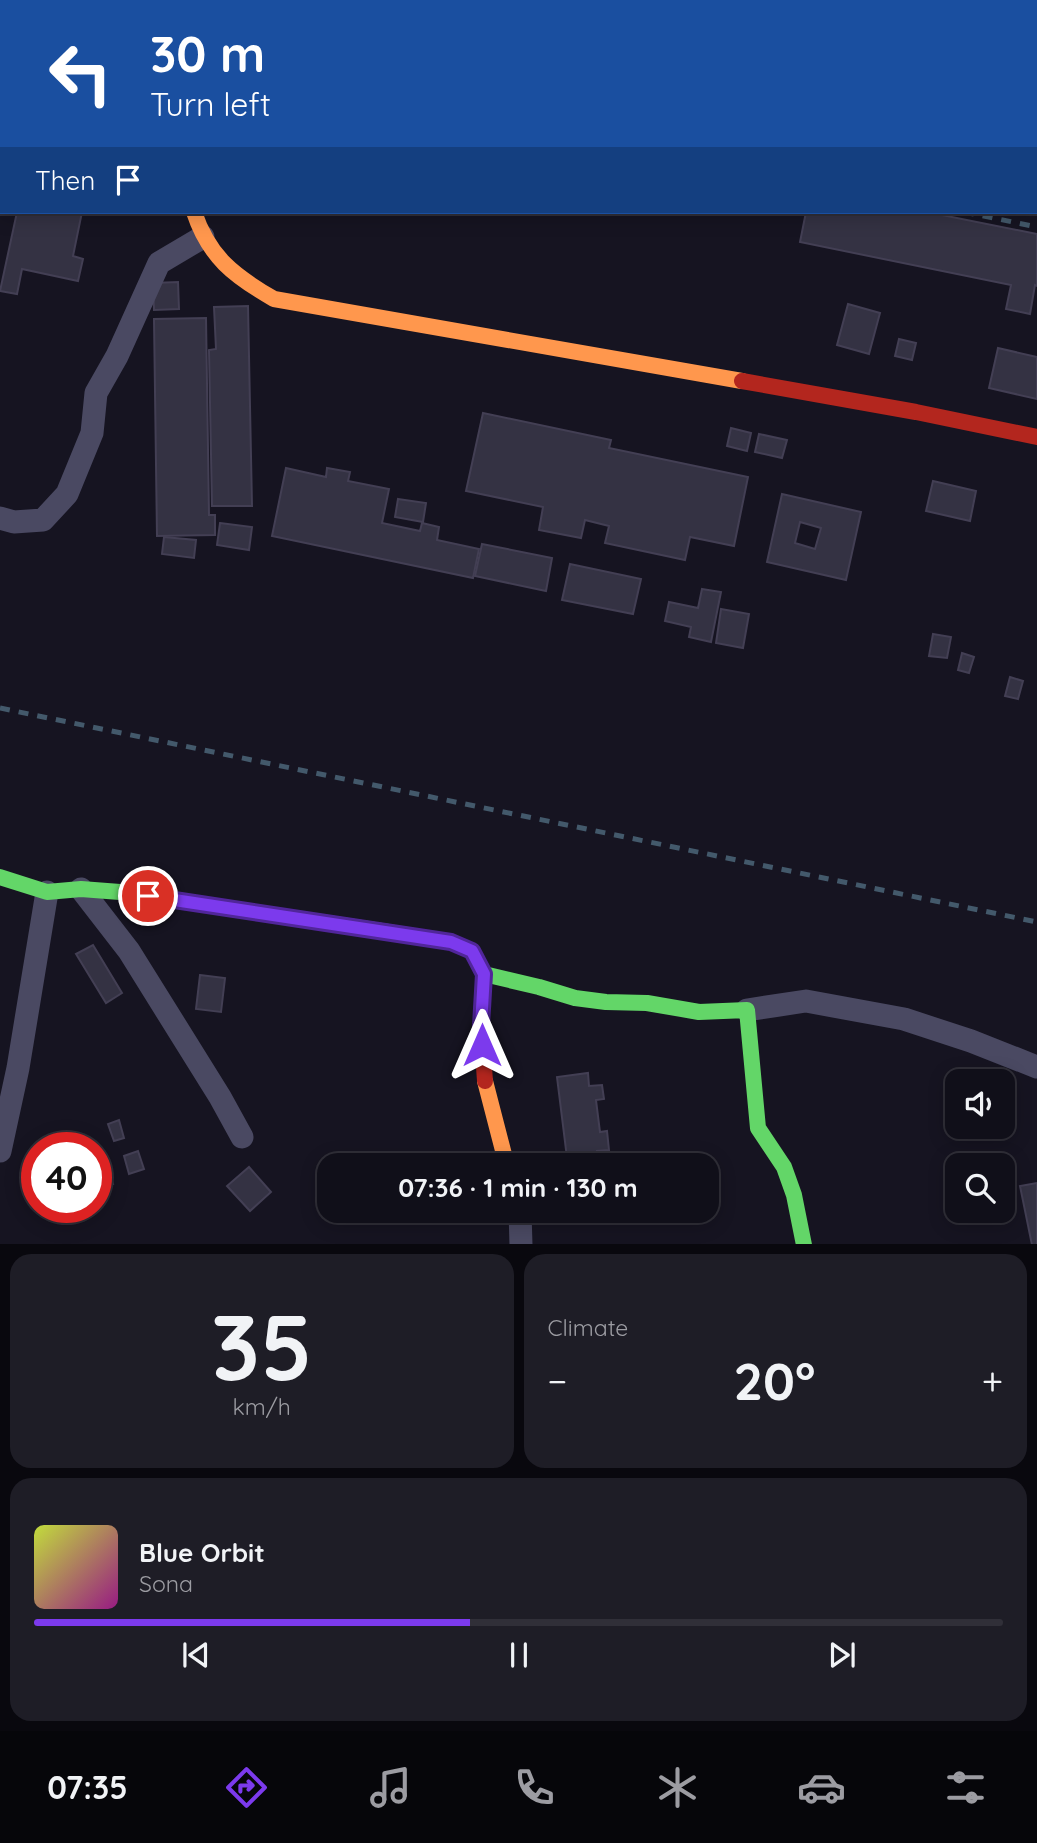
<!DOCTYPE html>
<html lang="en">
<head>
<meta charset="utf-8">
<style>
	:root { --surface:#100f19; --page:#1e1d26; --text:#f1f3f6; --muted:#9c9ca2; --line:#302f38; --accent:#7c3aed }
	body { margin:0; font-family:Quicksand,sans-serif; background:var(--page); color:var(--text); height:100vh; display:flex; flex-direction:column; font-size:26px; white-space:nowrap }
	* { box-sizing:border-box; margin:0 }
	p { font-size:23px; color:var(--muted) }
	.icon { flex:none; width:38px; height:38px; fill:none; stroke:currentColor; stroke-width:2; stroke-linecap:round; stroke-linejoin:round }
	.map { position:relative; height:1244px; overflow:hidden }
	.drawer { display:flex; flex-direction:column; gap:10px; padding:10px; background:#09080e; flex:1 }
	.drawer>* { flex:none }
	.hud { position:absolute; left:0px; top:0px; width:1038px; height:214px; box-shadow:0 4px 18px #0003,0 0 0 2px var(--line); background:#1a4fa0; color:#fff; overflow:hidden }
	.controls { position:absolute; left:945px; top:1069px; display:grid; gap:14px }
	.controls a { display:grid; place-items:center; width:70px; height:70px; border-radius:14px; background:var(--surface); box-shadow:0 4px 18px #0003,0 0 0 2px var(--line); font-size:35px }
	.speed { position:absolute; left:21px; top:1132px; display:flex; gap:14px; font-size:35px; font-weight:700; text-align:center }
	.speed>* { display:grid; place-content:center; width:91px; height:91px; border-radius:50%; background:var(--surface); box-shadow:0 4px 18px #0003,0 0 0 2px var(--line); line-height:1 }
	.speed .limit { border:10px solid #d22; background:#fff; color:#111 }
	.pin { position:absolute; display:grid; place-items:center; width:60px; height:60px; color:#fff; margin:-30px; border:4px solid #fff; border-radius:50%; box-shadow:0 2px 7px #0007 }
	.me { position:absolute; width:77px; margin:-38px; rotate:0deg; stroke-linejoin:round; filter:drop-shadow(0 0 5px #0008) }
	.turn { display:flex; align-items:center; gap:24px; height:147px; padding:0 35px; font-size:32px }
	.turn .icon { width:91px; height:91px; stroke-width:2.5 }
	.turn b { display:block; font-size:49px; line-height:60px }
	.then { display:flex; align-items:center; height:66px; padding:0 35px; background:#0003; gap:14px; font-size:26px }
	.big { font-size:52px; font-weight:800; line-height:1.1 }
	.drawer .widget { flex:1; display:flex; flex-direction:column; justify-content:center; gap:10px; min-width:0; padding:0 24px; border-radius:21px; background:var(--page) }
	.drawer .dial { align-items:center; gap:0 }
	.dial b { font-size:91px; line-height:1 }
	.song { display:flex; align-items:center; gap:21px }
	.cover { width:84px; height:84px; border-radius:10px; background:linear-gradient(135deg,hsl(70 70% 55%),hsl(310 70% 35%)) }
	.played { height:7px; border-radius:4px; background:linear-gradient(90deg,var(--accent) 45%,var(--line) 45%) }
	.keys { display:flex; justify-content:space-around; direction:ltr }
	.heat { display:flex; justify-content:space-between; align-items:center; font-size:38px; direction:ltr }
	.drawer .tiles { flex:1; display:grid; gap:10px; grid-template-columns:1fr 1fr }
	.widget:last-child { grid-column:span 2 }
	.trip { position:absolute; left:317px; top:1153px; width:402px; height:70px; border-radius:21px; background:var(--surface); box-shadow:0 4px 18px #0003,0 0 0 2px var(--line); font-weight:800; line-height:70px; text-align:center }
	.dock { display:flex; height:112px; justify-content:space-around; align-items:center; background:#06060a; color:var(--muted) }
	.dock .icon { width:49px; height:49px }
	.dock .selected { color:var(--accent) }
	.dock b { font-size:32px; color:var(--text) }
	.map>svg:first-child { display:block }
	.building { fill:#343243; stroke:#433f54; stroke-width:2; fill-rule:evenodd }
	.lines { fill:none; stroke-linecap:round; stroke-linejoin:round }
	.street { stroke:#4a4962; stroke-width:23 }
	.fast { stroke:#63d668; stroke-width:16 }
	.slow { stroke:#ff974d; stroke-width:16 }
	.jam { stroke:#b3261e; stroke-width:16 }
	.rail { stroke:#43596b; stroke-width:5; stroke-dasharray:10 9; stroke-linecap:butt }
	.route-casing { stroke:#51269a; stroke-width:18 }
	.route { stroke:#7c3aed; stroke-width:12 }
</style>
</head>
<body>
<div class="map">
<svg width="1037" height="1245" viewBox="0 0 1037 1245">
	<rect width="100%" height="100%" fill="#161421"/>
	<!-- building -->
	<g class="building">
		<polygon points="353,0 485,0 494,2 353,2"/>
		<polygon points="902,0 1037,0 1037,76 1036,2 901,2"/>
		<polygon points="17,212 82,212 73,256 83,259 78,281 22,269 17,294 0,291"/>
		<polygon points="806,212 927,212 1037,234 1037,286 1035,285 1030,314 1006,309 1011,285 800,242"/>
		<polygon points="178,282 179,309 154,310 153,283"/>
		<polygon points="848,304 880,313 869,354 837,345"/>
		<polygon points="248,306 252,506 212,506 209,350 216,349 214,307"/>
		<polygon points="206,318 209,515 215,515 215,535 157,536 154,319"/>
		<polygon points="899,339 916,343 912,360 895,356"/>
		<polygon points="998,348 1037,357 1037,399 989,388"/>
		<polygon points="483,413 611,440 609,448 748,477 734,546 690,537 685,560 605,543 609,526 585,520 581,538 539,530 543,507 466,491"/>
		<polygon points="731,428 751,433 747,451 727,446"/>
		<polygon points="759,434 787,440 782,458 755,452"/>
		<polygon points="286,468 326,477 327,468 350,472 348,481 389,489 382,523 420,531 422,523 439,527 437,540 479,549 473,578 272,536"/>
		<polygon points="933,481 976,491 970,521 926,511"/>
		<path d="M 782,494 L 861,512 L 846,580 L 767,562 ZM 800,522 L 821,528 L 815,549 L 795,543 Z"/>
		<polygon points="398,499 426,503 423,522 395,517"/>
		<polygon points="220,523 252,527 249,550 217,545"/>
		<polygon points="164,537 196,540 194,558 162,554"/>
		<polygon points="482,544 552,558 546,591 475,576"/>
		<polygon points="570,564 641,579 633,614 562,600"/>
		<polygon points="702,589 721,592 711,642 689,637 691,627 665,621 669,602 698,608"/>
		<polygon points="721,609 749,614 743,648 716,643"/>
		<polygon points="933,634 951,637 947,658 929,656"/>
		<polygon points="962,653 974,657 969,673 958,670"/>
		<polygon points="1010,677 1023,681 1018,699 1005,696"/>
		<polygon points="93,945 122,993 106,1003 76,954"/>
		<polygon points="200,975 225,978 221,1012 196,1009"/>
		<polygon points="588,1073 589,1086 602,1085 604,1099 596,1100 600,1132 607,1131 609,1150 597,1151 599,1163 568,1166 557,1077"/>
		<polygon points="119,1120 124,1138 114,1141 108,1124"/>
		<polygon points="138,1151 144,1169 129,1174 124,1156"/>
		<polygon points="107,1164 113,1184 100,1188 96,1176 96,1167"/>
		<polygon points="249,1167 271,1192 250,1211 227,1186"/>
		<polygon points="1037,1183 1037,1245 1032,1245 1020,1186"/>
	</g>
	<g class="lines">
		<!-- street -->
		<g class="street">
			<polyline points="179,0 179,2"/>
			<polyline points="0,518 14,522 43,520 67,494 92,433 96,393 117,356 159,263 203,237"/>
			<polyline points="81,889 129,951 220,1097 242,1137"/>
			<polyline points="747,1010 806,1001 904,1019 971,1041 1037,1067"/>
			<polyline points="0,1151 18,1068 47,892"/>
			<polyline points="520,1211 521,1245"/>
		</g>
		<!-- fast -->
		<g class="fast">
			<polyline points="0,877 47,892 81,889 120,892 388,932"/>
			<polyline points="484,974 539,987 575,998 606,1002 647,1003 699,1012 747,1010 758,1128 784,1167 794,1195 804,1245"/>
		</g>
		<!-- slow -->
		<g class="slow">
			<path d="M 194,212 C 209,257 234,276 274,299 L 742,381"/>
			<polyline points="485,1081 507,1166"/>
		</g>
		<!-- jam -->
		<g class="jam">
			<polyline points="742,381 916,412 1037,437"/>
			<polyline points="388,932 451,942 472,951 484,974 481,1026 485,1081"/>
		</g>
		<!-- rail -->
		<g class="rail">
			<polyline points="964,212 1037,227"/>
			<polyline points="1029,212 1037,213"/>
			<polyline points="0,708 1037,922"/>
		</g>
	</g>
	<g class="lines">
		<!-- route casing -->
		<g class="route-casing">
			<polyline id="route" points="148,896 451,942 472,951 484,974 481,1026 482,1045"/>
		</g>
		<!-- route -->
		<use href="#route" class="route"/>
	</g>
</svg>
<div class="controls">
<a><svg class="icon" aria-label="sound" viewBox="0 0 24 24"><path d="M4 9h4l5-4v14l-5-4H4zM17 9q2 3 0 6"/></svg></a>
<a><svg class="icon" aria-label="search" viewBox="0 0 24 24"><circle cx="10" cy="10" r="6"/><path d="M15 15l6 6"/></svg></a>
</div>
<div class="speed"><div class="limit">40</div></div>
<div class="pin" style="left:148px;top:896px;background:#d93025"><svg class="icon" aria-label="arrive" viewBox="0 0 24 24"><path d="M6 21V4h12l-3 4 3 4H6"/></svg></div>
<svg class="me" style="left:482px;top:1045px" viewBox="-20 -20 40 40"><path d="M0-17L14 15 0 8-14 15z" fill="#7c3aed" stroke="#fff" stroke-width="4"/></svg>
<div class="trip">07:36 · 1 min · 130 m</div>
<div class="hud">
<div class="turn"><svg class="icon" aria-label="left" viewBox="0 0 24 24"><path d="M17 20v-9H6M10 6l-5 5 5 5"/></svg><div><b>30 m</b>Turn left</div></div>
<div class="then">Then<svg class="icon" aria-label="arrive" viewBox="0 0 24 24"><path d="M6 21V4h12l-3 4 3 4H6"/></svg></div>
</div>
</div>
<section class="drawer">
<div class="tiles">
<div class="widget dial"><b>35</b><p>km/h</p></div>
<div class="widget"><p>Climate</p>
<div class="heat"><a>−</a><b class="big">20°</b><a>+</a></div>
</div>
<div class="widget">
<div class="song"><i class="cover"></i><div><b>Blue Orbit</b><p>Sona</p></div></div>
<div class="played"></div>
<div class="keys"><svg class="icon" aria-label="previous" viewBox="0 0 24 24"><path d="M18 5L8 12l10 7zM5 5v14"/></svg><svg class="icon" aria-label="pause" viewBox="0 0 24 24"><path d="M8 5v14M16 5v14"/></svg><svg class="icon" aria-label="next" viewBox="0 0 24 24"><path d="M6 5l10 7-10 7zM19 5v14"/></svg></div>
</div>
</div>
</section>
<nav class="dock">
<b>07:35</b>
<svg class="icon selected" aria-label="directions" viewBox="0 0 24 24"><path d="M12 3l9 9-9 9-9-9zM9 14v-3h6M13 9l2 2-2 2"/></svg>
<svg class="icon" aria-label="music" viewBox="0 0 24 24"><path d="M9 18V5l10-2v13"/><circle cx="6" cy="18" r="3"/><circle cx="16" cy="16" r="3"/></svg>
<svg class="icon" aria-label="phone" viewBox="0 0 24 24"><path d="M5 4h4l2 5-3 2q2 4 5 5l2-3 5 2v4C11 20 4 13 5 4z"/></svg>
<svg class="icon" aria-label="climate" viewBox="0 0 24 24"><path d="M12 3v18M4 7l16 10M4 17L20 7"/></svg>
<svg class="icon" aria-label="car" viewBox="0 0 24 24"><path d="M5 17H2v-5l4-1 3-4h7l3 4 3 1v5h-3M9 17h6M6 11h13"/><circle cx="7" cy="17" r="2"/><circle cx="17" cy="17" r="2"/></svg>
<svg class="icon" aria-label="filters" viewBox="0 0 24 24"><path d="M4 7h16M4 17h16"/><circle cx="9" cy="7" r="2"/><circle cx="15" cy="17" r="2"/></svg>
</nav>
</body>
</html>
